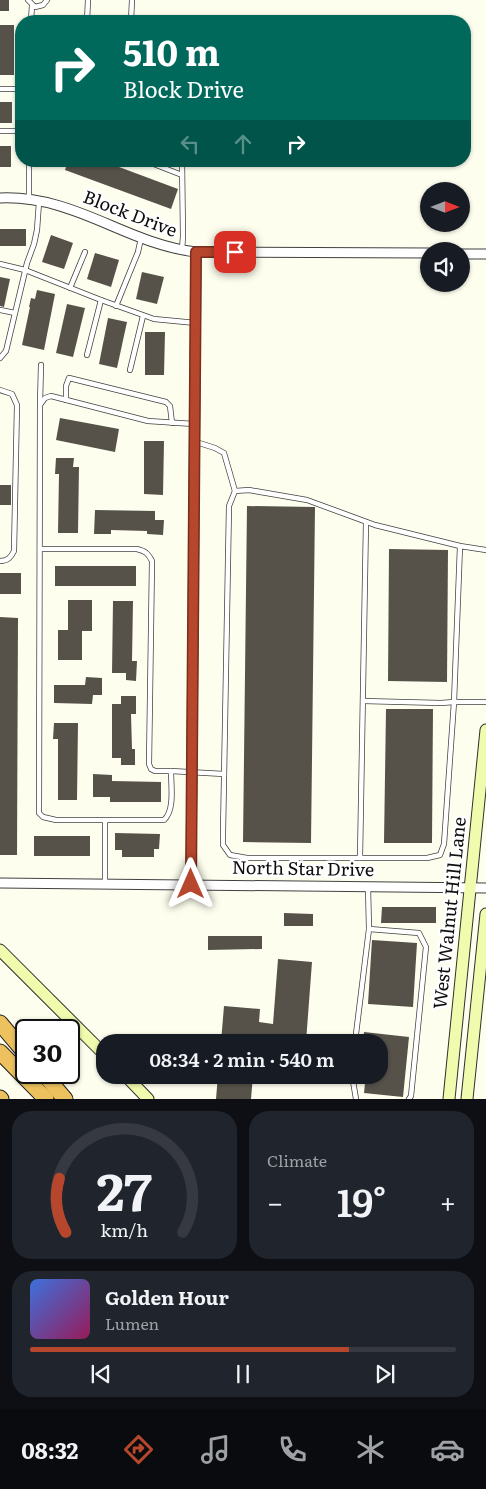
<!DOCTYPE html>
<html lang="en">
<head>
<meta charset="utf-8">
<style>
	:root { --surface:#171b24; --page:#20242c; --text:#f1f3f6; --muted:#9ea1a6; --line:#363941; --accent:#b7472c }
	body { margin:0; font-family:Literata,serif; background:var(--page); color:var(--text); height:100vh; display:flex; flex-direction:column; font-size:19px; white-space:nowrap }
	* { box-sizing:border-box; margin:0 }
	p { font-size:16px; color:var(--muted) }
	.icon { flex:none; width:28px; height:28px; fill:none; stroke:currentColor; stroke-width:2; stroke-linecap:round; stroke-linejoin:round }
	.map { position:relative; height:1099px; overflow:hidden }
	.sheet { display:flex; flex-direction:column; gap:12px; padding:12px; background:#0d0f14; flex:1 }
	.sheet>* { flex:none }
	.banner { position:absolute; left:15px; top:15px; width:456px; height:152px; border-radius:20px; box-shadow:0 1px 4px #0004; background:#00695c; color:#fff; overflow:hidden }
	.needle { width:32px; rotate:90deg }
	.controls { position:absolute; left:420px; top:182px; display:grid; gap:10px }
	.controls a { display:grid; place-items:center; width:50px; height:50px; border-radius:50%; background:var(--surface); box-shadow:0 1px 4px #0004; font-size:25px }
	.speed { position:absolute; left:15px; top:1019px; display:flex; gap:10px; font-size:25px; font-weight:700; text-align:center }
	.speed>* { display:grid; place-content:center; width:65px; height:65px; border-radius:50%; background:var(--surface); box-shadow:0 1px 4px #0004; line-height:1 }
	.speed .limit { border:2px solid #111; border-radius:8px; background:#fff; color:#111 }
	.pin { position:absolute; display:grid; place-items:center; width:42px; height:42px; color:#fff; margin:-21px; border-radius:10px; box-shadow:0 2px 8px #0006 }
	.me { position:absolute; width:55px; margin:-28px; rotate:0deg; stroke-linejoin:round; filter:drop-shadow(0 0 4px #0008) }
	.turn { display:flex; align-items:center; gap:18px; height:105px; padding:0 25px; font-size:22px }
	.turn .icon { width:65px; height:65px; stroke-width:2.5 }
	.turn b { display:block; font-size:35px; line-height:42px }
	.lanes { display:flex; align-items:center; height:48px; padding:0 25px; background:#0003; justify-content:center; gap:25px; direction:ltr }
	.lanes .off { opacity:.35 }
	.big { font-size:38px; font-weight:600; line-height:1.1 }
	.sheet .card { flex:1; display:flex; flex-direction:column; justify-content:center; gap:8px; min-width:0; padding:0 18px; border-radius:20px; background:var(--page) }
	.sheet .dial { align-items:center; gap:0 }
	.dial svg { height:130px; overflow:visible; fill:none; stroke:var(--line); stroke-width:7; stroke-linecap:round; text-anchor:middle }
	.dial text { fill:var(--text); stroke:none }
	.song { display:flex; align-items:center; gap:15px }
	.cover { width:60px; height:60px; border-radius:8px; background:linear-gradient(135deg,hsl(220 70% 55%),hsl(330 70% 35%)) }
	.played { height:5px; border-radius:2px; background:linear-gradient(90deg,var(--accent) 75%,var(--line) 75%) }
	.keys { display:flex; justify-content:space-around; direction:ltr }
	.heat { display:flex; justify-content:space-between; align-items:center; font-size:28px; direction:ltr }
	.sheet .tiles { flex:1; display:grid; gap:12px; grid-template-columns:1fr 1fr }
	.card:last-child { grid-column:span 2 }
	.trip { position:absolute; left:96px; top:1034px; width:292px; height:50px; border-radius:20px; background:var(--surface); box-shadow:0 1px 4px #0004; font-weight:600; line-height:50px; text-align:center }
	.dock { display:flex; height:80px; justify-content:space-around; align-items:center; background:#090b0e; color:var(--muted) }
	.dock .icon { width:35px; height:35px }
	.dock .current { color:var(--accent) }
	.dock b { font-size:22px; color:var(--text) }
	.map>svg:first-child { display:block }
	.cemetery { fill:#cedfc1 }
	.building { fill:#56524a }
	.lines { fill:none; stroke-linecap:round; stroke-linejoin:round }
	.service-casing { stroke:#414141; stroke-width:6 }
	.minor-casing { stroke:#414141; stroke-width:11 }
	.secondary-casing { stroke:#303030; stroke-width:13 }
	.motorway-casing { stroke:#1f1f1f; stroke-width:17 }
	.service { stroke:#fff; stroke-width:4.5 }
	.minor { stroke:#fff; stroke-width:9 }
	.secondary { stroke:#f1fbad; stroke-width:11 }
	.motorway { stroke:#edc25e; stroke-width:15 }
	.route-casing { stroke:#772e1d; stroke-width:12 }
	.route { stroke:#b7472c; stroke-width:9 }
	.labels { text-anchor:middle; stroke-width:5; stroke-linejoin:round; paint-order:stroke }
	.street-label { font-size:18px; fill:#0e0e0e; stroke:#fff }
</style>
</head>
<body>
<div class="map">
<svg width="486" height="1099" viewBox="0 0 486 1099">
	<rect width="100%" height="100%" fill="#fefeef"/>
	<!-- cemetery -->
	<rect class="cemetery" x="278" y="15" width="49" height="6"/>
	<!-- building -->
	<g class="building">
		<rect x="0" y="0" width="9" height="11"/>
		<rect x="0" y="25" width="14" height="50"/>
		<rect x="0" y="102" width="12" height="21"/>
		<rect x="0" y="146" width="11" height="21"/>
		<polygon points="68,161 103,161 178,189 171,209 65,170"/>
		<rect x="0" y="229" width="26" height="17"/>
		<polygon points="51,235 73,243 64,269 42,262"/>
		<polygon points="95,253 119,260 111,287 87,279"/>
		<polygon points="142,272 164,277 157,304 136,299"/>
		<polygon points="0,277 10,279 4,307 0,306"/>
		<polygon points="37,290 55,294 44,350 22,345 30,307 29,307 31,298 35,299"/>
		<polygon points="67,304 85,308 73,357 56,353"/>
		<polygon points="108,318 127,322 117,368 99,364"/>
		<polygon points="145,332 165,332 164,375 145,375"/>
		<polygon points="60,418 119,429 115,452 56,440"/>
		<polygon points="144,441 164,441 163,495 144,494"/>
		<polygon points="56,458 74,458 73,467 79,467 78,533 58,533 59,474 55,474"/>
		<rect x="0" y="485" width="11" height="20"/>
		<polygon points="247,506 315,507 311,843 243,842"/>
		<polygon points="95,510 155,511 155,520 164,520 163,535 147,534 147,531 111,530 111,534 94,534"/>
		<polygon points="389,549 448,550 447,682 388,681"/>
		<rect x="55" y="566" width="81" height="20"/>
		<rect x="0" y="573" width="21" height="21"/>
		<polygon points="68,600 92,600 92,631 82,631 82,660 58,660 58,630 68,630"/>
		<polygon points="113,601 133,601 132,661 137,661 136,681 126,680 126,673 112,673"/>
		<polygon points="0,617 18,618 17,855 0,855"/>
		<polygon points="86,677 102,678 102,695 93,695 92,704 54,703 54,685 85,685"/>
		<polygon points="121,696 136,696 136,714 131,714 132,749 135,749 135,765 121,765 121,758 112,758 112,704 121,704"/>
		<polygon points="386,709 433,709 432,843 384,843"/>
		<polygon points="54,723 78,723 77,800 58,800 58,739 53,739"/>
		<polygon points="93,774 112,775 112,781 161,782 161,802 110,802 110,797 93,797"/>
		<polygon points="115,833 160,834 159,849 154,849 154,857 122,857 122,850 115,850"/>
		<rect x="34" y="836" width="56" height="20"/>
		<polygon points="382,907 436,907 436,923 381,923"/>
		<polygon points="284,913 313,914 313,926 284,926"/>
		<polygon points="208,936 262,936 262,949 208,950"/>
		<polygon points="372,940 417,943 413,1007 368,1004"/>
		<polygon points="278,959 312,962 306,1042 221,1042 224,1006 260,1009 259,1022 273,1024"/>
		<polygon points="364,1032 409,1037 403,1097 364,1093 365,1083 359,1083 360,1075 380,1075 380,1042 363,1042"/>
		<polygon points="218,1075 253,1075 251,1099 216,1099"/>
	</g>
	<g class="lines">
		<!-- service casing -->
		<g class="service-casing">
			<g id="service">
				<polyline points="28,0 35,7 43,5 47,0"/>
				<polyline points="31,20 117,21"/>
				<polyline points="31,21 32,5"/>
				<polyline points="87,21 88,0"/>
				<polyline points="131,21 132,0"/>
				<polyline points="0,89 21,89"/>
				<polyline points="0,131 21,131"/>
				<polyline points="146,161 182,175"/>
				<polyline points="29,198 29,161"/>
				<polyline points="182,250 183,236 182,161"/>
				<polyline points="0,264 25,270 101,300 154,319 196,323"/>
				<polyline points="70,288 85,252"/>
				<polyline points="116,306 138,252 141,238"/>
				<polyline points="0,310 15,313"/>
				<polyline points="87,355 101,300"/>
				<polyline points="0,358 6,351 27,263 34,244 37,230 39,202"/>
				<polyline points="130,370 143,316"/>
				<path d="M 0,390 L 12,394 L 17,405 L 14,551 C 11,557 8,561 0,561"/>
				<polyline points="66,400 66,386 69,378 166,402 170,406 172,423"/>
				<polyline points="40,404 41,365"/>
				<path d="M 194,424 L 148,421 L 51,396 L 45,398 L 40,405 L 39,813 L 43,817 L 56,820 L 164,820 C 175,810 171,786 171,771 L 224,774"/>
				<polyline points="196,442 215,448 224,453 235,491"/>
				<polyline points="460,546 454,702 444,844 440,855 427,858 247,858 230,855 223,845 223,833 229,506 235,491 249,490 307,500 375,525 460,546 486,550"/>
				<path d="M 40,549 L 137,549 C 145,551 148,553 152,561 L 149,764 L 151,769 L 155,771 L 171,771"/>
				<polyline points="363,701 441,703 454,702 486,702"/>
				<polyline points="105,821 105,883"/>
				<polyline points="360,858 366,522"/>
				<polyline points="368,887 369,929"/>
				<polyline points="355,1042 369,929 419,933 426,947 411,1096 409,1099"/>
				<polyline points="352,1075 356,1099"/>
			</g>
		</g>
		<!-- minor casing -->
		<g class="minor-casing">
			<g id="minor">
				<path d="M 0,198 C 76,195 126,244 196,252 L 429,253"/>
				<polyline points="461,254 486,254"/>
				<polyline points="0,883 486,888"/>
				<polyline points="191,884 196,252"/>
			</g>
		</g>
		<!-- secondary casing -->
		<g class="secondary-casing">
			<g id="secondary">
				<polyline points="0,950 105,1055"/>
				<polyline points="125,1075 148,1099"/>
				<polyline points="449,1099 486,730"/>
				<polyline points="467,1099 486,914"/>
			</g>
		</g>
		<!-- motorway casing -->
		<g class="motorway-casing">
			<g id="motorway">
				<polyline points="0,1023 26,1054"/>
				<polyline points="0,1052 46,1099"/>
				<polyline points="42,1072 65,1099"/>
				<polyline points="0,1098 1,1099"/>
			</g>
		</g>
		<!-- service -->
		<use href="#service" class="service"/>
		<!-- minor -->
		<use href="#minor" class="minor"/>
		<!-- secondary -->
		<use href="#secondary" class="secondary"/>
		<!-- motorway -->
		<use href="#motorway" class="motorway"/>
	</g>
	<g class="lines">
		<!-- route casing -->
		<g class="route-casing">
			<path id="route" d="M 191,884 C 191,673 196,463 196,252 L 235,252"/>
		</g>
		<!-- route -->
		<use href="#route" class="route"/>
	</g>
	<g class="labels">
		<!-- street labels -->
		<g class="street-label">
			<text transform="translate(130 214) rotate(21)" y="6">Block Drive</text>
			<text transform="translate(303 869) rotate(1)" y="6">North Star Drive</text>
			<text transform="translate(450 913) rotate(-84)" y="6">West Walnut Hill Lane</text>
		</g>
	</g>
</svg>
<div class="controls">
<a><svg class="needle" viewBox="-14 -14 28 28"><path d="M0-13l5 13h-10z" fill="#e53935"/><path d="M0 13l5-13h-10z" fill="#9ea1a6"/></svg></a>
<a><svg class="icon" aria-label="sound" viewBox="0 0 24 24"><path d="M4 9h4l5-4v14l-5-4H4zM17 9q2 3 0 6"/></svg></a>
</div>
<div class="speed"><div class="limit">30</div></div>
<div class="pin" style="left:235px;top:252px;background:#d93025"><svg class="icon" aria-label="arrive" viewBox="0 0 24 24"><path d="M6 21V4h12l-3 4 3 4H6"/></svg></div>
<svg class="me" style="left:191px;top:884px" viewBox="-20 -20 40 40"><path d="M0-17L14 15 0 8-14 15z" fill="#b7472c" stroke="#fff" stroke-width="4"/></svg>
<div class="trip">08:34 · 2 min · 540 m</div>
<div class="banner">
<div class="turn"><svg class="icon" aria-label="right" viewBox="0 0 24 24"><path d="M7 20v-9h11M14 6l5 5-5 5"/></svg><div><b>510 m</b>Block Drive</div></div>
<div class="lanes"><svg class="icon off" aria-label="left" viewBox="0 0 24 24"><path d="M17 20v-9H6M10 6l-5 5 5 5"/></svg><svg class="icon off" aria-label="ahead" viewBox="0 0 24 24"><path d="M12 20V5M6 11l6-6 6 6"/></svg><svg class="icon" aria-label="right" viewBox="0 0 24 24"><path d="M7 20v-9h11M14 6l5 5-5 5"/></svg></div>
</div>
</div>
<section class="sheet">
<div class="tiles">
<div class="card dial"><svg viewBox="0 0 100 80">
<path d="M14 69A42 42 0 1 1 86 69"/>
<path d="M14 69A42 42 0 0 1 10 36" stroke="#b7472c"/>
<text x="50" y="56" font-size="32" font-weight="700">27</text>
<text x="50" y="72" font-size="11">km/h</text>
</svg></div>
<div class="card"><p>Climate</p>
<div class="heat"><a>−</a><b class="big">19°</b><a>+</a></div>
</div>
<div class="card">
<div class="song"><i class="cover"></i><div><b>Golden Hour</b><p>Lumen</p></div></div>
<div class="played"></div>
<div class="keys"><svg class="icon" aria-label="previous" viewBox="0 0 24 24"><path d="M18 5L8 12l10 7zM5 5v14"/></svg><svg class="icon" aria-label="pause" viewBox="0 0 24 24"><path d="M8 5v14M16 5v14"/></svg><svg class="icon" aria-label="next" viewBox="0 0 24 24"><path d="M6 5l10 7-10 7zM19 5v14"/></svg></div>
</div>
</div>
</section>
<nav class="dock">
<b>08:32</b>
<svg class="icon current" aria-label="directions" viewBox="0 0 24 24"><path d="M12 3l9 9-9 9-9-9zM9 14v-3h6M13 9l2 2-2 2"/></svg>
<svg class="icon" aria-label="music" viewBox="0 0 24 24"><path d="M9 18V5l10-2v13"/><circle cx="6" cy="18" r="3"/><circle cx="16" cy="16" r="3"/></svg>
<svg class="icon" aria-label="phone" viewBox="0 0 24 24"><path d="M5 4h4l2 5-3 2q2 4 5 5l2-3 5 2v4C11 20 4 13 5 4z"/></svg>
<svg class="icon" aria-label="climate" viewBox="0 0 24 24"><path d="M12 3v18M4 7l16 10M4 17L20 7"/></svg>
<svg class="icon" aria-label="car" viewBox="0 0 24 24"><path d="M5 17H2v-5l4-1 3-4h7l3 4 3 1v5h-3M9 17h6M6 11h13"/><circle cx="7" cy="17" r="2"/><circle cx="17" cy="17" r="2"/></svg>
</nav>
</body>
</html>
